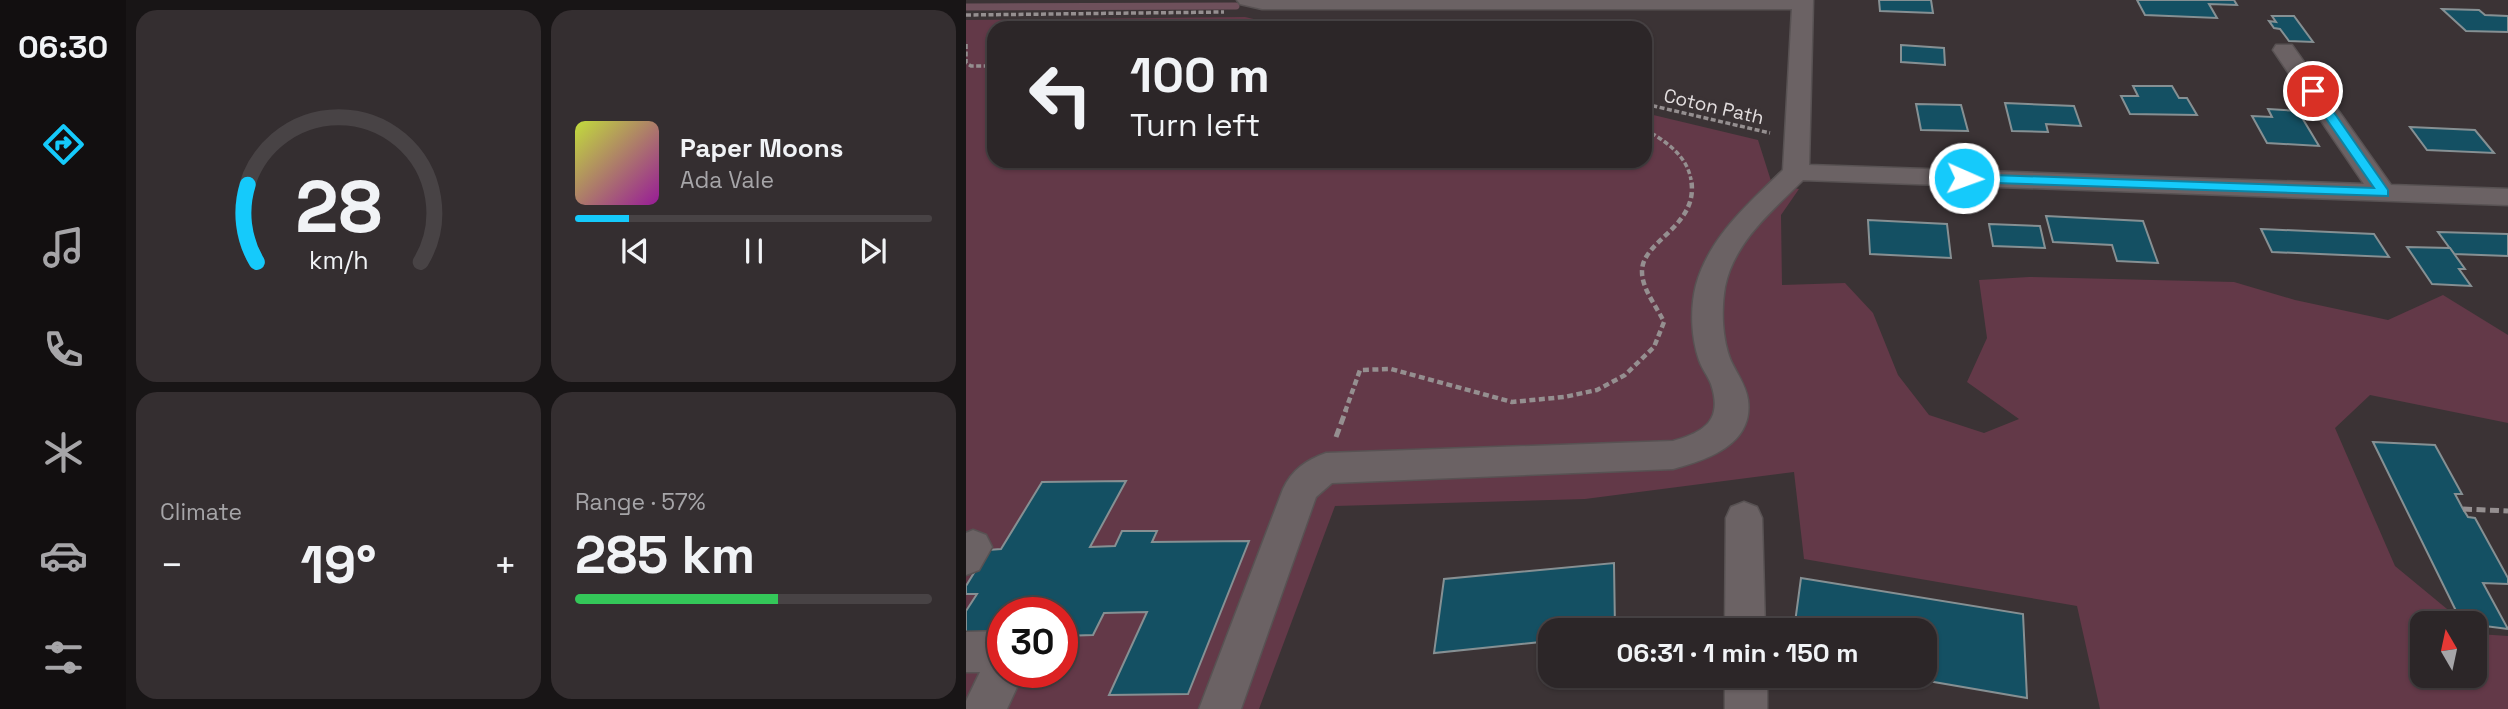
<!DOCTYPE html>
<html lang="en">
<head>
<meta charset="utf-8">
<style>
	:root { --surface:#2c2628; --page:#342e30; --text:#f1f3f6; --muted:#a6a5a8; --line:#484345; --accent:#15cafb }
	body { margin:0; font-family:"Space Grotesk",sans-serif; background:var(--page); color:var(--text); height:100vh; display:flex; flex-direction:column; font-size:26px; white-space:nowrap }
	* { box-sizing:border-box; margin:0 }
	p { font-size:23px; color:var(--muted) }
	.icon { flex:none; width:38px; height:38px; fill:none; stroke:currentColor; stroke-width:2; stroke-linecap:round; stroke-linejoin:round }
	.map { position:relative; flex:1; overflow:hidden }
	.drawer { display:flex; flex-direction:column; gap:10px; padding:10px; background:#181516; width:840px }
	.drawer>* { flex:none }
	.guide { position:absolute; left:21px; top:21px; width:665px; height:147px; border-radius:21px; box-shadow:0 2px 5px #0004,0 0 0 2px var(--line); background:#2c2628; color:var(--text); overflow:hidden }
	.needle { width:46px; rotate:351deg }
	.controls { position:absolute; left:1444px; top:611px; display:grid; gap:14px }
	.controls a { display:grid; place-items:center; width:77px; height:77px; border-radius:14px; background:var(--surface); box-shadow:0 2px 5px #0004,0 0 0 2px var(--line); font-size:35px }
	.speed { position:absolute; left:21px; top:597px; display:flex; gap:14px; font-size:35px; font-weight:700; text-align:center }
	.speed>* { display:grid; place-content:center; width:91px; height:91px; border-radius:50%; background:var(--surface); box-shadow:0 2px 5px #0004,0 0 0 2px var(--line); line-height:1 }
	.speed .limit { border:10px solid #d22; background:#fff; color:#111 }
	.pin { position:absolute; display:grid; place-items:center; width:60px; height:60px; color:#fff; margin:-30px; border:4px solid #fff; border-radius:50%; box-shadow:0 2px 7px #0007 }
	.me { position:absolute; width:77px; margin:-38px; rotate:92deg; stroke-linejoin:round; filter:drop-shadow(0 0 5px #0008) }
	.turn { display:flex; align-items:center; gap:24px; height:147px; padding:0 28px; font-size:32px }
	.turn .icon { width:91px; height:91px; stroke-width:2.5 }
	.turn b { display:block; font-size:49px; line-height:60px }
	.big { font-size:52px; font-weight:800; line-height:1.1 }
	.drawer .tile { flex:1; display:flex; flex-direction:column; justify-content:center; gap:10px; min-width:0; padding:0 24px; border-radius:21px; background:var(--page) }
	.drawer .dial { align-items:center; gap:0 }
	.dial svg { height:182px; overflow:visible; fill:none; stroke:var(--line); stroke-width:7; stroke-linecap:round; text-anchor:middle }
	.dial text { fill:var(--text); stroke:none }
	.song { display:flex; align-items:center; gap:21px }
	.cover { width:84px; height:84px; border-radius:10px; background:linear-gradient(135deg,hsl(70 70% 55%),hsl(300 70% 35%)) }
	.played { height:7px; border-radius:4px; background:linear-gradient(90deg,var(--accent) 15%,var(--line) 15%) }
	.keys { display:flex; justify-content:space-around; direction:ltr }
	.heat { display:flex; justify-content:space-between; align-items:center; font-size:38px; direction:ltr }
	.charge { height:10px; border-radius:5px; background:linear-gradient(90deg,#34c759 57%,var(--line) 0) }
	.drawer .tiles { flex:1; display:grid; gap:10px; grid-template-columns:repeat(2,1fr) }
	.trip { position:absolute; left:572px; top:618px; width:399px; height:70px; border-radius:21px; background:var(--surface); box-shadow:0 2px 5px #0004,0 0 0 2px var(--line); font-weight:800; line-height:70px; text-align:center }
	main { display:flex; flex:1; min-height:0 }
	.menu { display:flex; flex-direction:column; width:126px; justify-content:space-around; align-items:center; background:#120f10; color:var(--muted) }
	.menu .icon { width:49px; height:49px }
	.menu .on { color:var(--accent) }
	.menu b { font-size:32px; color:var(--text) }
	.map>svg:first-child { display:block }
	.green { fill:#633948; fill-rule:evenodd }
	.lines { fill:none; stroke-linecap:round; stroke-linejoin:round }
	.stream { stroke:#6e505b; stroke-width:7 }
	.building { fill:#145063; stroke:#869093; stroke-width:2 }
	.minor-casing { stroke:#585253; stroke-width:3 }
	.path-far2 { stroke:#958f90; stroke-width:3.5; stroke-dasharray:5 2.5; stroke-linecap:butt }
	.path-far1 { stroke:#958f90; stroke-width:4.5; stroke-dasharray:6 3.5; stroke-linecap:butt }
	.path { stroke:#958f90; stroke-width:5; stroke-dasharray:9 4.5; stroke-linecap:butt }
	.minor { fill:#6b6264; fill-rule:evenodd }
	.route { fill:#15cafb; stroke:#0e83a3; stroke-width:2 }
	.labels { text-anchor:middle; stroke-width:7; stroke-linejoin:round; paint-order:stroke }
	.far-street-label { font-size:19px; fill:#e3dedf; stroke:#3b3335 }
</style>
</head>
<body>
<main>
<nav class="menu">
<b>06:30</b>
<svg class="icon on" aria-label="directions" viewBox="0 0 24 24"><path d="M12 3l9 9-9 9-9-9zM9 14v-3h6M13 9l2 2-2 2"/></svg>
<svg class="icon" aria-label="music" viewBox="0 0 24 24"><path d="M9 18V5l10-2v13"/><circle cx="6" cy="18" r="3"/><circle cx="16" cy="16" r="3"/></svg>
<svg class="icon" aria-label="phone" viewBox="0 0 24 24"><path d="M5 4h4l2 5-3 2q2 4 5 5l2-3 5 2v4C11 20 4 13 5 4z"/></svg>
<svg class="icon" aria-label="climate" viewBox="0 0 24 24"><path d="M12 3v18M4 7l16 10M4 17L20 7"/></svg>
<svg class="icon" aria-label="car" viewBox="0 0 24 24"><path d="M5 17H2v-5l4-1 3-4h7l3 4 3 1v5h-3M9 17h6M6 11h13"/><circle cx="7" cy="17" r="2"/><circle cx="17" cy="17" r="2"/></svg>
<svg class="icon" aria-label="filters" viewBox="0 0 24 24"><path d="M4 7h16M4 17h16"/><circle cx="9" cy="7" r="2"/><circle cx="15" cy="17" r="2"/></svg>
</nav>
<section class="drawer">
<div class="tiles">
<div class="tile dial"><svg viewBox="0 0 100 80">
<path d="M14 69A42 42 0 1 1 86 69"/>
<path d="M14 69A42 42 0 0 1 10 35" stroke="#15cafb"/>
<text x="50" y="56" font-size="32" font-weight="700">28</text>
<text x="50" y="72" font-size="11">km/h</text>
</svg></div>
<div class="tile">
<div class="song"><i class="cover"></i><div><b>Paper Moons</b><p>Ada Vale</p></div></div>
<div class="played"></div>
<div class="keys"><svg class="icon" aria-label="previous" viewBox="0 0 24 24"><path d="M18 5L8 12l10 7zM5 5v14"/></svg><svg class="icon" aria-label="pause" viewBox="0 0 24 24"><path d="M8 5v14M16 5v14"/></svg><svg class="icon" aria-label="next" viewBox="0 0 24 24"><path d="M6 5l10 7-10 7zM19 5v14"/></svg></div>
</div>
<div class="tile"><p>Climate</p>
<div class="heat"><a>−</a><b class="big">19°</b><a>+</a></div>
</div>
<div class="tile"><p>Range · 57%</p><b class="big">285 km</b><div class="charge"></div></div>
</div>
</section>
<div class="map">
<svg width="1542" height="709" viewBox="0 0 1542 709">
	<rect width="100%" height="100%" fill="#3b3335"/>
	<!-- green -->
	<path class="green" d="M 279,17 L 326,28 L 28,28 L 28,161 L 679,161 L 679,113 L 792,140 L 806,184 L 833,189 L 815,215 L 816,285 L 879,283 L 907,313 L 932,375 L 963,415 L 1018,433 L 1053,419 L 1001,382 L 1021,338 L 1013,280 L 1063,277 L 1268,282 L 1329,300 L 1422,320 L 1477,295 L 1542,335 L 1542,423 L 1404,395 L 1369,428 L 1429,566 L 1498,623 L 1456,623 L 1456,676 L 1508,676 L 1509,632 L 1512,634 L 1542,636 L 1542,709 L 1134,709 L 1111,606 L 838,559 L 828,472 L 619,499 L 369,506 L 293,709 L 0,709 L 0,20 ZM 37,612 L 96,612 L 96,672 L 37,672 Z"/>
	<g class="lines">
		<!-- stream -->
		<polyline class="stream" points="0,7 270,6"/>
	</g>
	<!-- building -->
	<g class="building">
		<polygon points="913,0 965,0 967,13 914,11"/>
		<polygon points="1171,0 1268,0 1271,5 1243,4 1251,18 1179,15"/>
		<polygon points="1476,9 1513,10 1519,15 1542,16 1542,32 1500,31"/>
		<polygon points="1306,16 1328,16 1347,42 1323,41 1314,29 1308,28 1303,21 1310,22"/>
		<polygon points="935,45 978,48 979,65 935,62"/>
		<polygon points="1167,86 1206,86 1213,98 1221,98 1231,115 1164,114 1155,96 1172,96"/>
		<polygon points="1039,103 1108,106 1115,126 1080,124 1082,132 1046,131"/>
		<polygon points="950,104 995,105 1002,131 955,130"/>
		<polygon points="1302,109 1332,111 1353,146 1301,143 1286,116 1306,117"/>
		<polygon points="1444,127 1509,130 1528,153 1461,150"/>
		<polygon points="1080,216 1177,221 1192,263 1151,261 1146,245 1087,242"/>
		<polygon points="902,220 981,224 985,258 904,254"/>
		<polygon points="1023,224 1074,226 1079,248 1027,246"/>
		<polygon points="1295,229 1408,234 1423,257 1306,252"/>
		<polygon points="1472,232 1542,234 1542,256 1488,254"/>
		<polygon points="1441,247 1484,248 1499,269 1493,269 1505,286 1466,284"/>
		<polygon points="1407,442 1469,445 1496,494 1489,494 1497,509 1502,517 1509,518 1542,578 1542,584 1517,583 1542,629 1496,623"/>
		<polygon points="160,481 124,547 149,546 156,531 191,531 186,542 283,541 222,694 143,695 181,612 138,613 127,635 96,636 96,612 37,612 37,632 0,633 0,611 11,594 0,594 0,586 22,550 35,549 76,482"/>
		<polygon points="648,563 649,630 584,630 584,641 468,653 478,579"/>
		<polygon points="835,578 1057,614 1061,698 933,676 959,676 959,630 828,630"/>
	</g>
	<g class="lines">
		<!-- minor casing -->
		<g class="minor-casing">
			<g id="minor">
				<path d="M 271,0 L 847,0 L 843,165 L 1398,184 L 1307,50 L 1310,45 L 1326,45 L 1425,185 L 1542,189 L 1542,205 L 837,180 C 806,211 768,242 759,287 C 755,310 756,339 765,361 C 771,374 780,385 782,400 C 788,445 740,460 707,469 L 366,483 L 350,497 L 275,709 L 233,709 L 317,489 C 326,470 340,460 360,453 L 707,441 C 739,432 757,420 745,384 C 742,376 736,369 733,360 C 725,337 724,308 730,285 C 743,237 783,203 817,170 L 826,9 L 296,9 L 274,4 Z"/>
				<polygon points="778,502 791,507 796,518 799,630 759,630 760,518 765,507"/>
				<polygon points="7,530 20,535 26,547 13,570 0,575 0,533"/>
				<polygon points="37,631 37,672 58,672 41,709 0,709 0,701 14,672 0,672 0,632"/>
				<rect x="759" y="676" width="42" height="33"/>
			</g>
		</g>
		<!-- path-far2 -->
		<g class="path-far2">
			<polyline points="0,15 258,12"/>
			<polyline points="0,44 0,63 5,66 28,66"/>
			<polyline points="679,104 804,133"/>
			<path d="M 679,129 C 699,141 721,155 725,180"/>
		</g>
		<!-- path-far1 -->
		<path class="path-far1" d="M 379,412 L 394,370 L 425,369 L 546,402 L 598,397 L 631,390 L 659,375 L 688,347 L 698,322 C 691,307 676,289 676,272 C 675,240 734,227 725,179"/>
		<!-- path -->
		<g class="path">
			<polyline points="370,437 380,410"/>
			<polyline points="1497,509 1542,511"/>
		</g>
		<!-- minor -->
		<use href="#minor" class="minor"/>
	</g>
	<!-- route -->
	<polygon class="route" points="1343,88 1351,88 1422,190 1422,196 998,182 992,178 998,174 1408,188 1341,91"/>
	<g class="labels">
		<!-- far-street labels -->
		<g class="far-street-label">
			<text transform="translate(748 106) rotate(13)" y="7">Coton Path</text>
		</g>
	</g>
</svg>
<div class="controls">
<a><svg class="needle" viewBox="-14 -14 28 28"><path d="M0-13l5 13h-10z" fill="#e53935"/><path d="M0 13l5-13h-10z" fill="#a6a5a8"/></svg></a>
</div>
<div class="speed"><div class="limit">30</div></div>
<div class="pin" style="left:1347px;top:91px;background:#d93025"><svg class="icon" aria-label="arrive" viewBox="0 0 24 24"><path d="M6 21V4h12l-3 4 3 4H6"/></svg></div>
<svg class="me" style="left:998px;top:178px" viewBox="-20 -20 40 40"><circle r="17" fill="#15cafb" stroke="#fff" stroke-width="3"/><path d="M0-11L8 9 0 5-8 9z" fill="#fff"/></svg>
<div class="trip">06:31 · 1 min · 150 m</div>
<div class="guide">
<div class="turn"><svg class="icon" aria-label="left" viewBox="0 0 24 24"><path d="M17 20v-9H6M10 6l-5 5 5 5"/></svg><div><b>100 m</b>Turn left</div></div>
</div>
</div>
</main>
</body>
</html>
